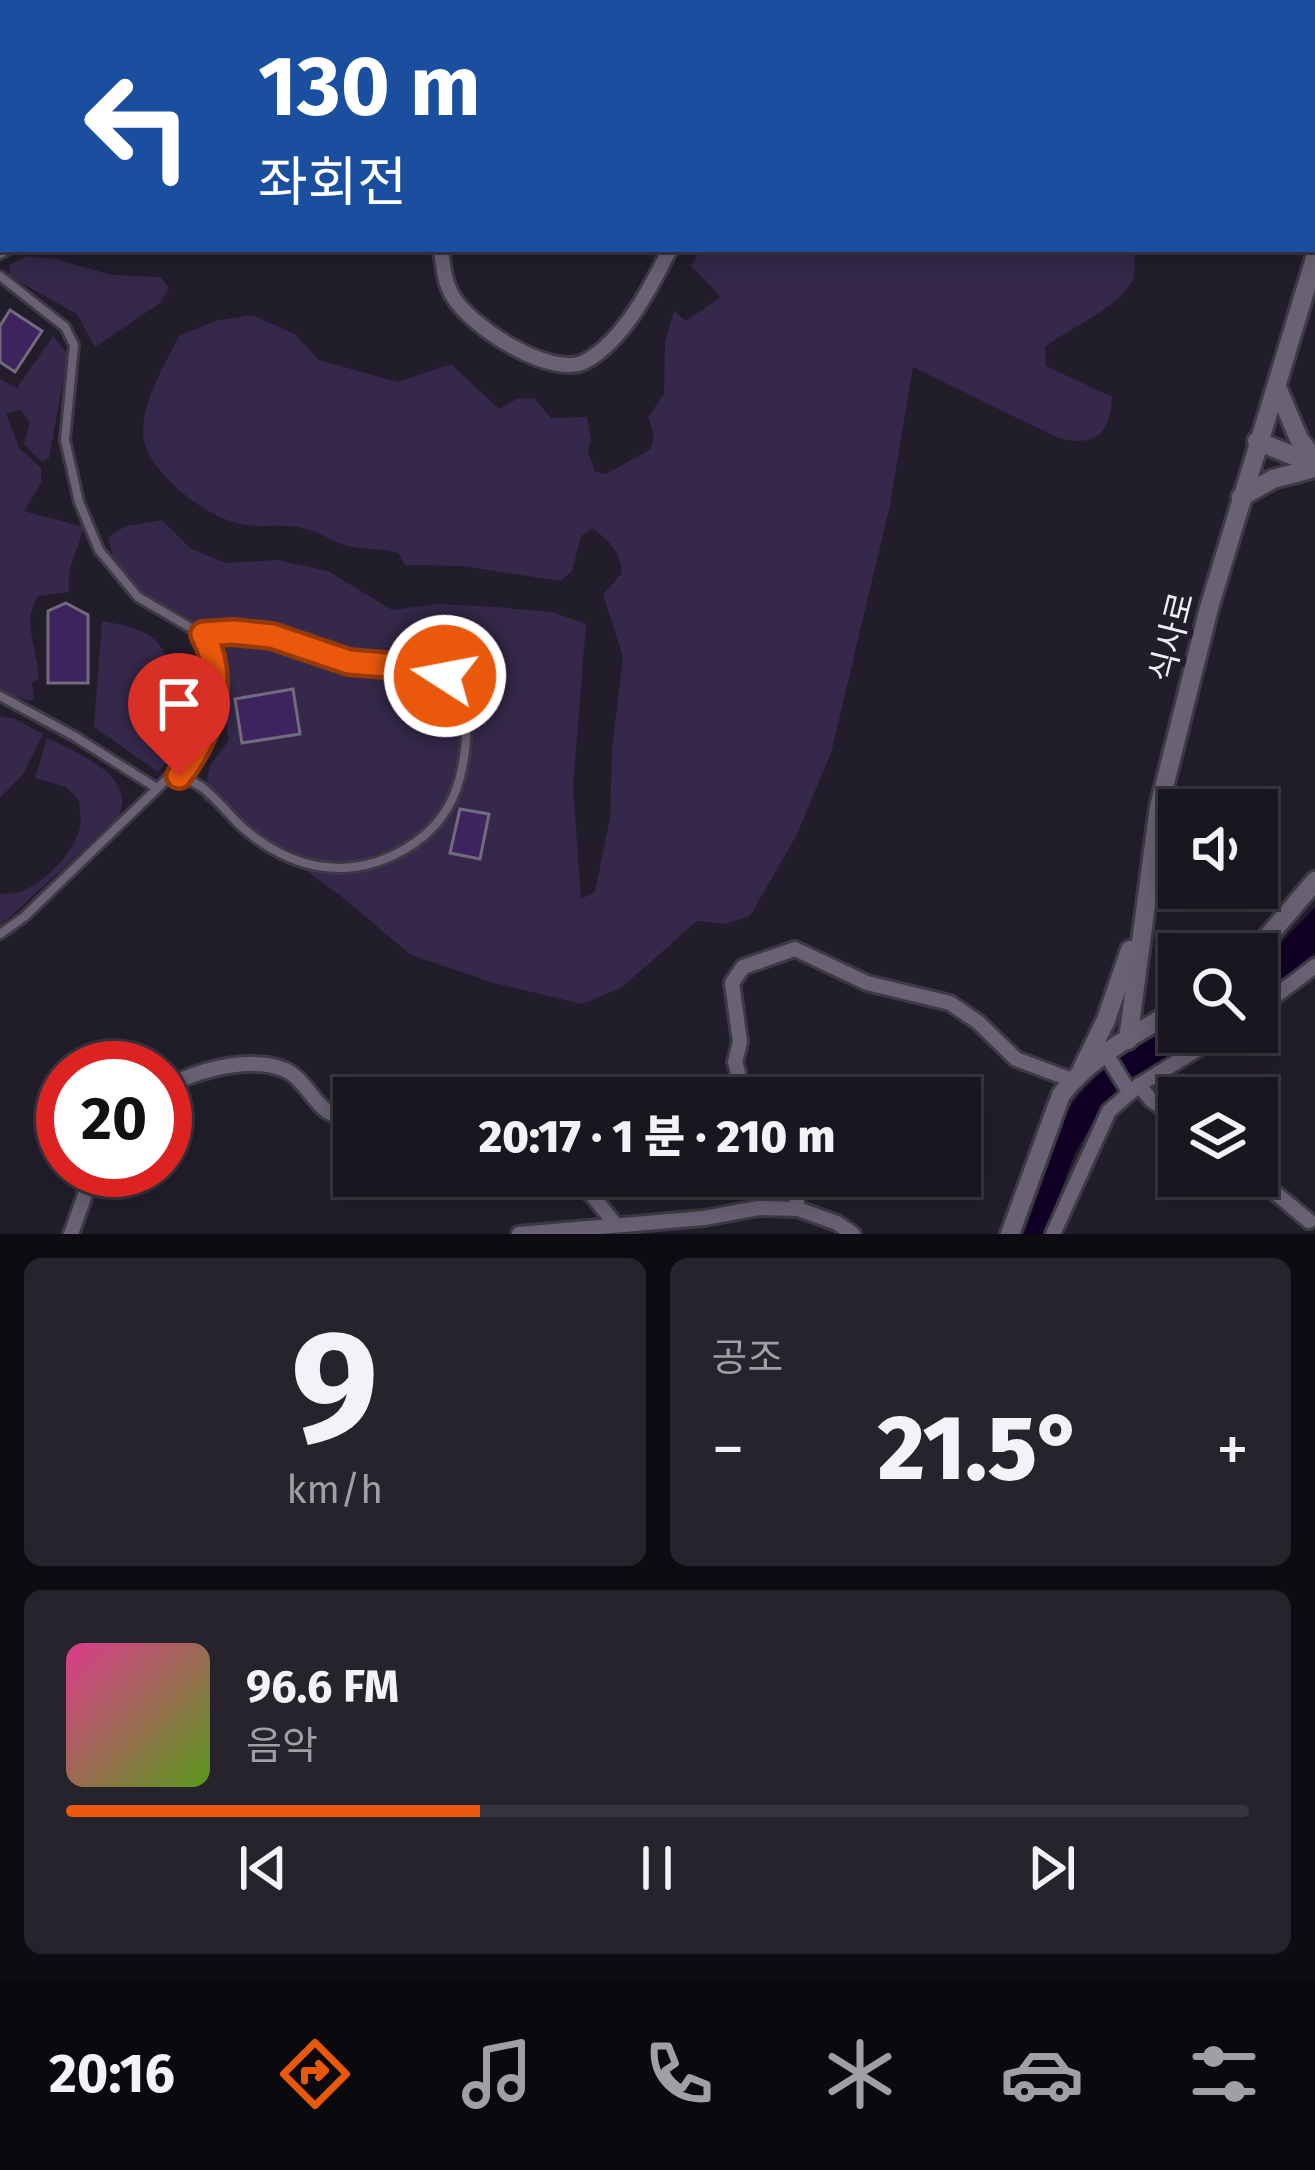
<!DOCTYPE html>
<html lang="ko">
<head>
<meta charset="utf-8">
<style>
	:root { --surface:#1a1620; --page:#27232d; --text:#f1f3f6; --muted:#9f9fa5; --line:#38353e; --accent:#ea580c }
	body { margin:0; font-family:"Fira Sans","Noto Sans KR",sans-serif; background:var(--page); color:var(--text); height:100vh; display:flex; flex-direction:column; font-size:45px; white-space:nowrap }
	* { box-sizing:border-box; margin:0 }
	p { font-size:39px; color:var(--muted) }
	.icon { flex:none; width:66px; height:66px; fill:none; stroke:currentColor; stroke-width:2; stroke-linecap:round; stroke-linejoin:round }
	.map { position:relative; height:1234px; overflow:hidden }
	.panel { display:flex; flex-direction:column; gap:24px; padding:24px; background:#0e0c12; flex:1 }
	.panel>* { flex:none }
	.top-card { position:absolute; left:0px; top:0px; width:1317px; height:252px; box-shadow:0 6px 30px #0003,0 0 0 3px var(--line); background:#1a4fa0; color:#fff; overflow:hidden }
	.fabs { position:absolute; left:1158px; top:789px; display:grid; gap:24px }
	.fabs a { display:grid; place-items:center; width:120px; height:120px; border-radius:0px; background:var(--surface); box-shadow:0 6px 30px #0003,0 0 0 3px var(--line); font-size:60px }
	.speed { position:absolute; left:36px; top:1041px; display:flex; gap:24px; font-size:60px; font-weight:700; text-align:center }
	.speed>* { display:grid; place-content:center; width:156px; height:156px; border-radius:50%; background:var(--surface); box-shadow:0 6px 30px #0003,0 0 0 3px var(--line); line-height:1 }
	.speed .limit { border:18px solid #d22; background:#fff; color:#111 }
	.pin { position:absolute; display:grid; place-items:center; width:102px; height:102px; color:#fff; margin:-123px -51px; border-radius:50% 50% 50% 0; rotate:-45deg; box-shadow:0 0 12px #0007 }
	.pin .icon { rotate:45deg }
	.me { position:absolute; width:132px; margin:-66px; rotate:281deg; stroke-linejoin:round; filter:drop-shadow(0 0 9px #0008) }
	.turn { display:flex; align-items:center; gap:42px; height:252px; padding:0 60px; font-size:54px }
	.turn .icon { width:156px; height:156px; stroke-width:2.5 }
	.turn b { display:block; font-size:84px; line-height:102px }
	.big { font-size:90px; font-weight:800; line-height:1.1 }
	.panel .widget { flex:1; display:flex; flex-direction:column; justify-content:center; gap:18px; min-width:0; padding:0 42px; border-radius:18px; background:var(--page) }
	.panel .dial { align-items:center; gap:0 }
	.dial b { font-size:156px; line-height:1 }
	.song { display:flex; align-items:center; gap:36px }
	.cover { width:144px; height:144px; border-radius:18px; background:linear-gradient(135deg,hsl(330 70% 55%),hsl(90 70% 35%)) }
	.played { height:12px; border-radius:6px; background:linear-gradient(90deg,var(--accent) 35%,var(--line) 35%) }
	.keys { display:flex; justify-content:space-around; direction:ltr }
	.heat { display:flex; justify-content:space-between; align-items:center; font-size:66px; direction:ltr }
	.panel .tiles { flex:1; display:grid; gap:24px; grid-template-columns:1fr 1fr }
	.widget:last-child { grid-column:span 2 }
	.trip { position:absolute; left:333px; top:1077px; width:648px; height:120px; border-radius:0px; background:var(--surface); box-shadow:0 6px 30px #0003,0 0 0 3px var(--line); font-weight:800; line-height:120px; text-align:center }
	.tabs { display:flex; height:192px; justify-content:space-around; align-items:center; background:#0a090d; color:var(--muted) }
	.tabs .icon { width:84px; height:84px }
	.tabs .on { color:var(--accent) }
	.tabs b { font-size:54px; color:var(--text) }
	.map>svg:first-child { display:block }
	.green { fill:#35284a }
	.water { fill:#100025 }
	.building { fill:#3e245f; stroke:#716b7d; stroke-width:3 }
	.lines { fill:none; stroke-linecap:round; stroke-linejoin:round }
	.lane-casing { stroke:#3e3a45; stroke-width:14 }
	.street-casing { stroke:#3e3a45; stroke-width:20 }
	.secondary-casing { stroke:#3e3a45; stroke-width:24 }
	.lane { stroke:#686274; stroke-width:8 }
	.street { stroke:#686274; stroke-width:14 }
	.secondary { stroke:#686274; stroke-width:18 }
	.route-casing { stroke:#983908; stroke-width:30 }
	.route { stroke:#ea580c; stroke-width:21 }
	.labels { text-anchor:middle; stroke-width:12; stroke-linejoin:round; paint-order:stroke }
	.street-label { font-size:33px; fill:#f1edf7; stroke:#221d2b }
</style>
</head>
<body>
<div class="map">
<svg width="1315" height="1234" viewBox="0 0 1315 1234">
	<rect width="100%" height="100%" fill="#221d2b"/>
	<!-- green -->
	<g class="green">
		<path d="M 701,249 L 1136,249 C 1134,258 1136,271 1133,279 C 1123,305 1068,329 1045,347 L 1046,366 L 1112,397 C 1111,436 1092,448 1056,437 L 913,367 L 890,505 L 831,753 L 796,836 L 750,916 L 725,924 L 697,921 L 621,988 L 582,1004 L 494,983 L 411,955 L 341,896 L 248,828 L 203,800 L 210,765 L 229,740 C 223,706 220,669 197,642 C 164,603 118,595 108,537 L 126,526 L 162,520 L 190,548 L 225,563 L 277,560 L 328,571 L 392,610 L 439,604 L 495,607 L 552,612 L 586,624 L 573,787 L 581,899 L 595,892 L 610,818 L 612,749 L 623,657 L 603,594 L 622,573 C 621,551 609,542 593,528 L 581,536 L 572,571 L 561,581 L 463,566 L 405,565 L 398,553 C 383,548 369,550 353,547 C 335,544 320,531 302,528 C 281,523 257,529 237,523 C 203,515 142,468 143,431 C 144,398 164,366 179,336 L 215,321 L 252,315 L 295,334 L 319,360 L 398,382 L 451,364 L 499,409 L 517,399 L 534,398 L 551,418 L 587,417 L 591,439 L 588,451 L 595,472 L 606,474 L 651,449 L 654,436 L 648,417 L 664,394 L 665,342 L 674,311 L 686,321 L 721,297 L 691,266 Z"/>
		<polygon points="28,256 55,259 112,275 161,277 169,288 160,303 95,347 77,314 9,276 10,264"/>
		<path d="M 53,336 L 68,354 L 49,458 L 42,462 L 24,444 L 30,422 L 20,410 L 6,413 L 19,448 L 41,468 L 41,483 L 24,511 L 83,527 C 78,555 67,561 69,592 L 39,596 C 20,620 38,650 39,678 L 32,683 L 34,698 L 30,701 L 0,691 L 0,379 L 17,388 Z"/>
		<path d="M 102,621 C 162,631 170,645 174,704 L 184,713 L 192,732 L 158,772 L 94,727 Z"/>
		<polygon points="0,716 15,719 43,734 24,773 0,798"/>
		<path d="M 47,738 C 79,754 138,776 118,818 L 0,926 L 0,893 C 29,901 72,857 79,831 C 82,821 80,811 79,801 L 66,787 L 35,778 Z"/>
	</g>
	<!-- water -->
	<g class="water">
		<polygon points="1315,907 1315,953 1257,1000 1257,969"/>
		<path d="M 1179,1021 L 1179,1032 L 1212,1032 L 1122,1087 L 1103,1105 L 1075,1153 L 1044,1234 L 1024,1234 L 1068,1110 C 1095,1068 1138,1047 1179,1021 Z"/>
	</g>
	<!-- building -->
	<g class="building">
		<polygon points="10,310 42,331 15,372 0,362 0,326"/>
		<polygon points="66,603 88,615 88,683 48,683 48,611"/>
		<polygon points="429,633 477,648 471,668 422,653"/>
		<polygon points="293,689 300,734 242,743 235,699"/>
		<polygon points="460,809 489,814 480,859 450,853"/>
	</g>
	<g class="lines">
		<!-- lane casing -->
		<g class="lane-casing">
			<g id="lane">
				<polyline points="61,0 63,3"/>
				<polyline points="224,0 227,3"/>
				<polyline points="0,103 3,97"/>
				<polyline points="0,136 3,135"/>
				<polyline points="0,254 9,249"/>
				<path d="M 0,276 L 65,327 L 74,345 L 65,440 L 79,502 L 99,550 L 138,597 L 203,635 L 207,641 C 221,693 211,734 179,776"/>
				<polyline points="0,696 74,736 155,787"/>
				<path d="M 0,934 L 24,917 L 168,778 C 201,773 221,808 242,827 C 291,870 349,882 405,849 C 433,833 452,809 460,777 C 467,748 471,713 457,686 L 428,671 L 349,662 L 272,636 L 233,632 L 203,635"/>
			</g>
		</g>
		<!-- street casing -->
		<g class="street-casing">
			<g id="street">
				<polyline points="754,0 756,3"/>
				<polyline points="1113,0 1114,3"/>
				<polyline points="632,3 637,0"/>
				<polyline points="1314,89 1315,89"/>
				<path d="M 441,249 C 443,264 444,281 452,295 C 469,326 552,380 586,361 C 624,340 651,287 670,249"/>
				<polyline points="1257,1010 1315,966"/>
				<polyline points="1106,1054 1130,1093"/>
				<polyline points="1139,1085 1151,1100 1179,1119"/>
				<path d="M 165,1089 C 193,1069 269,1050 297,1078 C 321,1102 316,1112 354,1122"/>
				<polyline points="745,1098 735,1062 740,1042 732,983 743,967 795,949 867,983 950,1003 978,1022 1016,1059 1072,1080"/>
				<polyline points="563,1176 592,1195 615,1224"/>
				<polyline points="793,1176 798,1209"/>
				<polyline points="1255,1176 1309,1221"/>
				<polyline points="71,1234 90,1181 100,1170"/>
				<polyline points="519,1234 704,1218 759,1208 798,1209 837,1223 853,1234"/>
				<polyline points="1053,1234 1109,1111 1139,1085 1226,1032"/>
			</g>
		</g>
		<!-- secondary casing -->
		<g class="secondary-casing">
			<g id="secondary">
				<polyline points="1277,387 1299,439 1315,460"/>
				<polyline points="1257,441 1314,464"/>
				<polyline points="1241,497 1273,479 1315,468"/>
				<polyline points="1253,954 1315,881"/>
				<polyline points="1128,1040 1159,807 1209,608 1315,258"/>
				<polyline points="1082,1069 1106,1020 1130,950"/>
				<path d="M 1010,1234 L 1061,1095 C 1090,1055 1138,1034 1179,1008"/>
			</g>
		</g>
		<!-- lane -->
		<use href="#lane" class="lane"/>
		<!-- street -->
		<use href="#street" class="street"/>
		<!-- secondary -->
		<use href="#secondary" class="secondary"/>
	</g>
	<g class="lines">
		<!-- route casing -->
		<g class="route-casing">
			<path id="route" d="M 179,776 C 209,736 229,683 203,634 L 233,632 L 272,636 L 349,662 L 410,667 L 445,676"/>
		</g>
		<!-- route -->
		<use href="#route" class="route"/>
	</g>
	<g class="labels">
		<!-- street labels -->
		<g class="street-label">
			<text transform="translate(1171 637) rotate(-76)" y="12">식사로</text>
		</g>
	</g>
</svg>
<div class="fabs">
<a><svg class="icon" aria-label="sound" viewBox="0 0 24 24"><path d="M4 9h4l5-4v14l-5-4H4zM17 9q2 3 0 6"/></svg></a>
<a><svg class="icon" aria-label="search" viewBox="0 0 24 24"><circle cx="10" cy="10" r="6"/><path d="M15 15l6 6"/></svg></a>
<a><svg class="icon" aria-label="layers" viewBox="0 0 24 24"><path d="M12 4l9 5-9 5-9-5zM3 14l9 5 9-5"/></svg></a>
</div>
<div class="speed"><div class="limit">20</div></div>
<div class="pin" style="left:179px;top:776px;background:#d93025"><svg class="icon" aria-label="arrive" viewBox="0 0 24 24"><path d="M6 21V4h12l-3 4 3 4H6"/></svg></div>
<svg class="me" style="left:445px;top:676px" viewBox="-20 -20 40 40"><circle r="17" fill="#ea580c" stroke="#fff" stroke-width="3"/><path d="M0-11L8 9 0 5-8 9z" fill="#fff"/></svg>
<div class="trip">20:17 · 1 분 · 210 m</div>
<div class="top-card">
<div class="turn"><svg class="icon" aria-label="left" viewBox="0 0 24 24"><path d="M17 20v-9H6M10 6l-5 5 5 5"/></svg><div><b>130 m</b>좌회전</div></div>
</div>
</div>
<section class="panel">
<div class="tiles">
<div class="widget dial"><b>9</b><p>km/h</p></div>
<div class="widget"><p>공조</p>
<div class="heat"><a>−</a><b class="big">21.5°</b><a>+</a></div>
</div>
<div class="widget">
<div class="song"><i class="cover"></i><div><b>96.6 FM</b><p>음악</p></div></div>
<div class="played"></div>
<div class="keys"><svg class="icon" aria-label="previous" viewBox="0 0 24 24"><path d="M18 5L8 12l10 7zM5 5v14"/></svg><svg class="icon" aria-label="pause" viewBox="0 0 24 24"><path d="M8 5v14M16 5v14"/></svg><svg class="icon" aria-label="next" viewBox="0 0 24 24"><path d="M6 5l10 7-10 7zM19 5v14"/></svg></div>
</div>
</div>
</section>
<nav class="tabs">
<b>20:16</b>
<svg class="icon on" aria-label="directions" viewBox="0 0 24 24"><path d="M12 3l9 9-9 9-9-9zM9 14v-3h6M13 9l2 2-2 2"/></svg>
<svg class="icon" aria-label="music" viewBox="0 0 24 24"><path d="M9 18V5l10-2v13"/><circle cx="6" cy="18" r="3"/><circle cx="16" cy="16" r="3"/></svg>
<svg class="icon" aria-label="phone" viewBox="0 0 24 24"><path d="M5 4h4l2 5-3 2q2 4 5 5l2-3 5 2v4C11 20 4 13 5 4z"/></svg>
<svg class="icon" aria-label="climate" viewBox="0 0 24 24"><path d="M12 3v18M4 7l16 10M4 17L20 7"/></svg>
<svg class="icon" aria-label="car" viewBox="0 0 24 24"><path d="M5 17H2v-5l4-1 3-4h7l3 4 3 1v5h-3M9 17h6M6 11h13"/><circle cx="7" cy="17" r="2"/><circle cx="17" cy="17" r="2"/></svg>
<svg class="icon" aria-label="filters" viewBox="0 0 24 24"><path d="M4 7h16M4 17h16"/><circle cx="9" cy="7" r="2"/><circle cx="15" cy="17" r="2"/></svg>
</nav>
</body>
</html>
